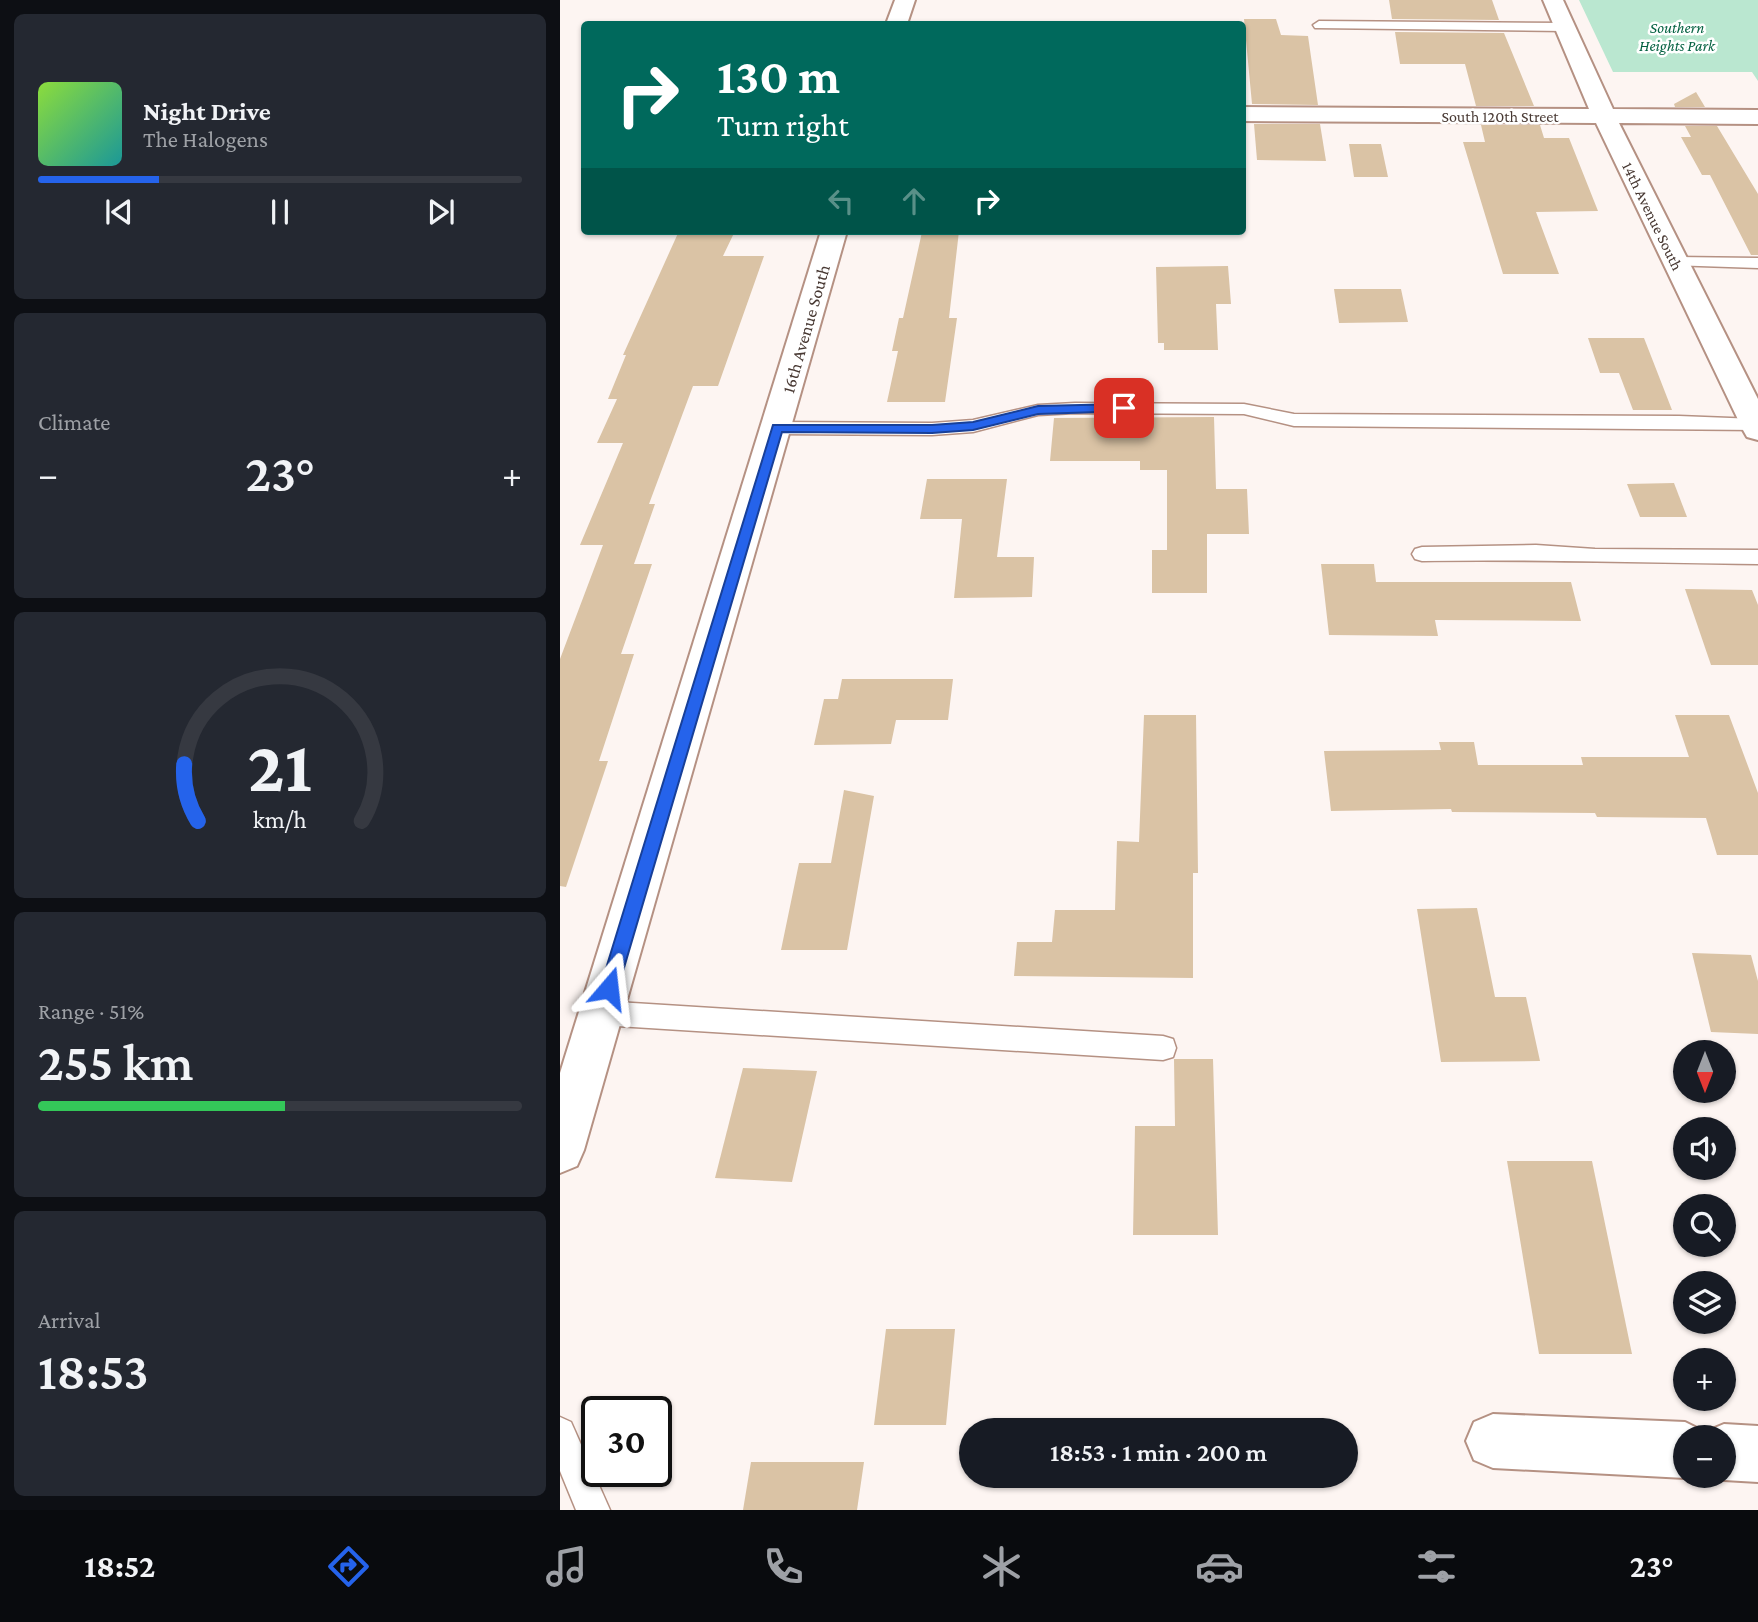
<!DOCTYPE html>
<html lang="en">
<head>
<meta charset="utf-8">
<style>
	:root { --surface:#171b24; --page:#242831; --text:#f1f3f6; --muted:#9ea1a6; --line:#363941; --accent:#2563eb }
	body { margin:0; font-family:"Crimson Pro",serif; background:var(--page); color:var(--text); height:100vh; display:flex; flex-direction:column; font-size:26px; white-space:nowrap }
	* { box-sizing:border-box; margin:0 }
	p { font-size:23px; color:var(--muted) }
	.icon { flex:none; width:38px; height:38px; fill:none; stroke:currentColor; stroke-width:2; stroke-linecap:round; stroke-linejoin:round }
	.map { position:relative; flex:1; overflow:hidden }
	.drawer { display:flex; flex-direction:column; gap:14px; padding:14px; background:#0d0f14; width:560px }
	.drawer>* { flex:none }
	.banner { position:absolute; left:21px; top:21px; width:665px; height:214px; border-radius:7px; box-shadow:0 2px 5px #0004; background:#00695c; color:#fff; overflow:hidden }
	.needle { width:46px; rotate:180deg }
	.fabs { position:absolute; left:1113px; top:1040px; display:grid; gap:14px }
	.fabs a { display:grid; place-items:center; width:63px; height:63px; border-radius:50%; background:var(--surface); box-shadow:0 2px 5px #0004; font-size:35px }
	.speed { position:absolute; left:21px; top:1396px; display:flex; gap:14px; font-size:35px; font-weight:700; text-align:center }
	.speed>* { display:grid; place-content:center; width:91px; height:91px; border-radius:50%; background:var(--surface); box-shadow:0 2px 5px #0004; line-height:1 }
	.speed .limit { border:4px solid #111; border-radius:10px; background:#fff; color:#111 }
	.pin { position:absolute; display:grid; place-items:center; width:60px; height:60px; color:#fff; margin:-30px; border-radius:14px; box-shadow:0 4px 10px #0006 }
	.me { position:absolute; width:77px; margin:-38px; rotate:17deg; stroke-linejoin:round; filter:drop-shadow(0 0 5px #0008) }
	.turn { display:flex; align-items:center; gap:24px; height:147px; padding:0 21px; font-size:32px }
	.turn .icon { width:91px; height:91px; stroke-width:2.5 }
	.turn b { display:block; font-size:49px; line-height:60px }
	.lanes { display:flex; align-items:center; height:66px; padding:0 21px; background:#0003; justify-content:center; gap:35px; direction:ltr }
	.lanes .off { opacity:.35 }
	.big { font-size:52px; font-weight:600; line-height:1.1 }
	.drawer .tile { flex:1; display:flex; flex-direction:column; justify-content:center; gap:10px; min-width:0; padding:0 24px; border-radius:10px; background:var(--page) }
	.drawer .dial { align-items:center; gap:0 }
	.dial svg { height:182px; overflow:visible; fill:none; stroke:var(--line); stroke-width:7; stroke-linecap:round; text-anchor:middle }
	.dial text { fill:var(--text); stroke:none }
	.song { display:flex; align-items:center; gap:21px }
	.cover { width:84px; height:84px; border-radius:10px; background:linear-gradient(135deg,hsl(90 70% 55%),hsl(180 70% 35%)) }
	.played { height:7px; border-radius:4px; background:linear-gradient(90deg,var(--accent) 25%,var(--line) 25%) }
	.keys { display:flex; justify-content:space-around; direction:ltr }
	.heat { display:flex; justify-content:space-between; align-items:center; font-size:38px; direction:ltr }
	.charge { height:10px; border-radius:5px; background:linear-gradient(90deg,#34c759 51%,var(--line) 0) }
	.trip { position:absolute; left:399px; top:1418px; width:399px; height:70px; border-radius:35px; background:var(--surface); box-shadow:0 2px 5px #0004; font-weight:600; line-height:70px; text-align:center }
	.dock { display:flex; height:112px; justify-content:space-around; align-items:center; background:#090b0e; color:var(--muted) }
	.dock .icon { width:49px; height:49px }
	.dock .on { color:var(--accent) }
	.dock b { font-size:32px; color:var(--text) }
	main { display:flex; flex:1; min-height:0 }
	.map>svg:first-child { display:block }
	.green { fill:#bae7d0 }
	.building { fill:#dac3a5 }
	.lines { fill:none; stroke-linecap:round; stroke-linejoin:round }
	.lane-casing { stroke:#b59183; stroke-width:3 }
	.street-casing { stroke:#b59183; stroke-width:4 }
	.lane { fill:#fff; fill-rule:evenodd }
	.street { fill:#fff; fill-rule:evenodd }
	.route { fill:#2563eb; stroke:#184099; stroke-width:2 }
	.labels { text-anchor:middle; stroke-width:5; stroke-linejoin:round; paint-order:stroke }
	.far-park-label { font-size:16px; font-style:italic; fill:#056242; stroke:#fff }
	.far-street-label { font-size:16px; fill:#483933; stroke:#fff }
	.street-label { font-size:18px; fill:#483933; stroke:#fff }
</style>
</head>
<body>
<main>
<section class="drawer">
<div class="tile">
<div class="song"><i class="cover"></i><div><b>Night Drive</b><p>The Halogens</p></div></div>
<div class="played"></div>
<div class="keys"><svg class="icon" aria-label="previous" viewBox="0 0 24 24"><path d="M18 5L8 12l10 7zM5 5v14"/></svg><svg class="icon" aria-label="pause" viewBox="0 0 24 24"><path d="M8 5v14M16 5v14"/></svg><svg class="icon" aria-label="next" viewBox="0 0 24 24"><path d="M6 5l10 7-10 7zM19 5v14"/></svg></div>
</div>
<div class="tile"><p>Climate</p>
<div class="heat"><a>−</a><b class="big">23°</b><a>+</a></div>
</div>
<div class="tile dial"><svg viewBox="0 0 100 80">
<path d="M14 69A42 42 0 1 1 86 69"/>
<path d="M14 69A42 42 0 0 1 8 44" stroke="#2563eb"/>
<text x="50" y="56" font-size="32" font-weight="700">21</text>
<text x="50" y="72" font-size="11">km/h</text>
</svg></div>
<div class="tile"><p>Range · 51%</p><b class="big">255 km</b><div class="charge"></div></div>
<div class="tile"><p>Arrival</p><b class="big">18:53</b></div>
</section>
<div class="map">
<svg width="1198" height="1510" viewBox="0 0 1198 1510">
	<rect width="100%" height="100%" fill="#fdf5f2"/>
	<!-- green -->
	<polygon class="green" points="1019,0 1198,0 1198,81 1192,72 1053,72"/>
	<!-- building -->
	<g class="building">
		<polygon points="829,0 932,0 939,20 832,19"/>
		<polygon points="684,19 716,19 721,35 748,36 758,105 692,104"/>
		<polygon points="835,32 944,33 974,106 916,106 905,64 840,64"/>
		<polygon points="1136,92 1145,107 1115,107 1114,104"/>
		<polygon points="694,124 760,124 766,161 697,160"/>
		<polygon points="921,125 980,125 984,138 1009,138 1038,211 976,212 999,274 943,274 903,142 925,142"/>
		<polygon points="1125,126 1157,126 1198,194 1198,255 1191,255 1150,175 1142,175 1121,137 1131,137"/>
		<polygon points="789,144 821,144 828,177 794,177"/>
		<polygon points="119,231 175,231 163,256 204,256 158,386 133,386 89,504 95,504 74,564 92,564 61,654 74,654 39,761 48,761 6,887 0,886 0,659 43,545 20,545 63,443 37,443 57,399 48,399 66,355 63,355"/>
		<polygon points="399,231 389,318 397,318 385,402 327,402 338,351 332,351 339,318 343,318 362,232"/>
		<polygon points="668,266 671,304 656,304 658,350 604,350 604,343 598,343 596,267"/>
		<polygon points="774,289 841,289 848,322 779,323"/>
		<polygon points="1028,338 1084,338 1112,410 1073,410 1059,373 1040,373"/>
		<polygon points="654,417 656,489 687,489 689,534 647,534 647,593 592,593 592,550 607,550 607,470 580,470 580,461 490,461 494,418"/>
		<polygon points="367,479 447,479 437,557 474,557 472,597 394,598 402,519 360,519"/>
		<polygon points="1114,483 1127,517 1080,517 1067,484"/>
		<polygon points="761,564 814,564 816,582 1011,582 1021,621 875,620 878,636 769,635"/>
		<polygon points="1125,589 1192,590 1198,605 1198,665 1151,665"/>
		<polygon points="282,679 393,679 388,720 336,720 331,744 254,745 264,699 278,699"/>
		<polygon points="584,715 636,715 638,873 633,873 633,978 454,976 457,942 492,942 495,910 555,910 557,841 579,842"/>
		<polygon points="1115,715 1169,715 1198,793 1198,855 1157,855 1146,818 1037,817 1035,813 892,812 891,809 771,811 764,751 881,750 879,742 914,742 918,765 1023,765 1021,757 1129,757"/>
		<polygon points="284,790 314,796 287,950 221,950 239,863 271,863"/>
		<polygon points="917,908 935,997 966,997 980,1061 881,1062 857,909"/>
		<polygon points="1132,953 1191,955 1198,981 1198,1034 1151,1032"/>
		<polygon points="614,1059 653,1059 658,1235 573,1235 575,1126 615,1126"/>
		<polygon points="183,1068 257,1071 232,1182 155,1178"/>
		<polygon points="947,1161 1032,1161 1072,1354 979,1354"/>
		<polygon points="326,1329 395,1329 386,1425 314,1425"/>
		<polygon points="191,1462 304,1462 297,1510 183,1510"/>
	</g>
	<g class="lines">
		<!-- lane casing -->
		<g class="lane-casing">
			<g id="lane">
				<polygon points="759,21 1005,23 1011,27 1005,31 755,28 753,25"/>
				<polygon points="1116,257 1198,258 1198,268 1110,265 1108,262"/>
				<polygon points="515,403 684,404 734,414 1119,416 1196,419 1198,430 734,426 684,414 515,413 478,415 413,432 372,435 217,434 208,428 217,422 372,423 413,420 478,405"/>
				<path d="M 976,545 L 1035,549 L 1198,550 L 1198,564 C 1086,563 974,559 862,561 L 855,559 L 852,554 L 855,549 L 862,547 Z"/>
				<polygon points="41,1001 603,1036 613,1039 616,1048 613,1057 603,1060 41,1025 32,1021 28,1013 32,1005"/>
				<polygon points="0,1417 11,1422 50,1510 16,1510 0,1471"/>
			</g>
		</g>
		<!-- street casing -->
		<g class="street-casing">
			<g id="street">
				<polygon points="335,0 355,0 347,24 326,24"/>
				<polygon points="983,0 1003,0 1053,109 1198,110 1198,124 1059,123 1198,399 1198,440 1187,437 1183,430 1036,123 682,121 682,107 1029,109"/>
				<polygon points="261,231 287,231 24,1150 17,1166 0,1173 0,1073"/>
				<polygon points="933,1414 1125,1422 1145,1432 1164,1424 1198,1426 1198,1482 1164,1480 1154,1475 1164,1475 1164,1437 1125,1437 1125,1475 1130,1475 1125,1478 933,1468 914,1460 906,1441 914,1422"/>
			</g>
		</g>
		<!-- lane -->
		<use href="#lane" class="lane"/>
		<!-- street -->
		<use href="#street" class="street"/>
	</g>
	<!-- route -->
	<polygon class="route" points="564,404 568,406 568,411 478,414 413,430 372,433 222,432 58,988 55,993 49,996 43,993 40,988 213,425 372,425 413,422 478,406"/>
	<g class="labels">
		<!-- far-park labels -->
		<g class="far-park-label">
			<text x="1117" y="33">Southern<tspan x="1117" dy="18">Heights Park</tspan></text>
		</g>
		<!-- far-street labels -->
		<g class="far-street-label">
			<text x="940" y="122">South 120th Street</text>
			<text transform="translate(1093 216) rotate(64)" y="6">14th Avenue South</text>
		</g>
		<!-- street labels -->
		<g class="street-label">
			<text transform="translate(246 329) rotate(-74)" y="6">16th Avenue South</text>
		</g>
	</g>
</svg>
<div class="fabs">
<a><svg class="needle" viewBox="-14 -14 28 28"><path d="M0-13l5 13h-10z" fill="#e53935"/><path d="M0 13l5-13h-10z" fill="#9ea1a6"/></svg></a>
<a><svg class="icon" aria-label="sound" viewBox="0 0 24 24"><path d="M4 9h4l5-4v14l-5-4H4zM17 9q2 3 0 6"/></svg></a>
<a><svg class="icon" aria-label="search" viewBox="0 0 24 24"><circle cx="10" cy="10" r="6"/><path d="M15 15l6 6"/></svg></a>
<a><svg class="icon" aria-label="layers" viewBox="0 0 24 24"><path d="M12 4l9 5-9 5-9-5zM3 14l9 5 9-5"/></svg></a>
<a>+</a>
<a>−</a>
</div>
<div class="speed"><div class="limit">30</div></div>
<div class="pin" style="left:564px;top:408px;background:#d93025"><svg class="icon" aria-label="arrive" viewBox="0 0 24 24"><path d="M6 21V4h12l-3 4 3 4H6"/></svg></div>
<svg class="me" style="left:49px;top:988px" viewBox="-20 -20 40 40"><path d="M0-17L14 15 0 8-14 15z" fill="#2563eb" stroke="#fff" stroke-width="4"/></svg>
<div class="trip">18:53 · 1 min · 200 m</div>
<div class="banner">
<div class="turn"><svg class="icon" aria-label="right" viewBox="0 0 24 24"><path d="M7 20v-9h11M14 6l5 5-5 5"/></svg><div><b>130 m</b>Turn right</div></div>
<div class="lanes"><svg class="icon off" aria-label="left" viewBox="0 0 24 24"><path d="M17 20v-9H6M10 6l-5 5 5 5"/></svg><svg class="icon off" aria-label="ahead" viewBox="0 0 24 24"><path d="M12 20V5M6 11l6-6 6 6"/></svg><svg class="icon" aria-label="right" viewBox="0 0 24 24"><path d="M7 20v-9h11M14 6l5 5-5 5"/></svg></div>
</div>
</div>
</main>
<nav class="dock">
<b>18:52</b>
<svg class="icon on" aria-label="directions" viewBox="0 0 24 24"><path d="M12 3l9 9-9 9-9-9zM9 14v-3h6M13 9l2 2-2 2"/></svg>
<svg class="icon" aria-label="music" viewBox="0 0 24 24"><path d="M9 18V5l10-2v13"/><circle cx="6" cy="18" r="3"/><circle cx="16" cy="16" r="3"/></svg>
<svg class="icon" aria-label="phone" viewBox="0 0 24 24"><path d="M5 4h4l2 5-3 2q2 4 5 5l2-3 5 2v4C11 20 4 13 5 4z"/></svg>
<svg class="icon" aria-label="climate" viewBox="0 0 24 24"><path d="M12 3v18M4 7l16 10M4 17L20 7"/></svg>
<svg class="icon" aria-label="car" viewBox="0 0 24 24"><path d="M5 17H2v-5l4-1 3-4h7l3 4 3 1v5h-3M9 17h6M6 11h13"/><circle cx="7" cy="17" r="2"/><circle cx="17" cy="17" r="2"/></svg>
<svg class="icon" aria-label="filters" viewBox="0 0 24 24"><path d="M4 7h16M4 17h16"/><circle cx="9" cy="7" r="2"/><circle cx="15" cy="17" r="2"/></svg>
<b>23°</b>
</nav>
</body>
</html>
